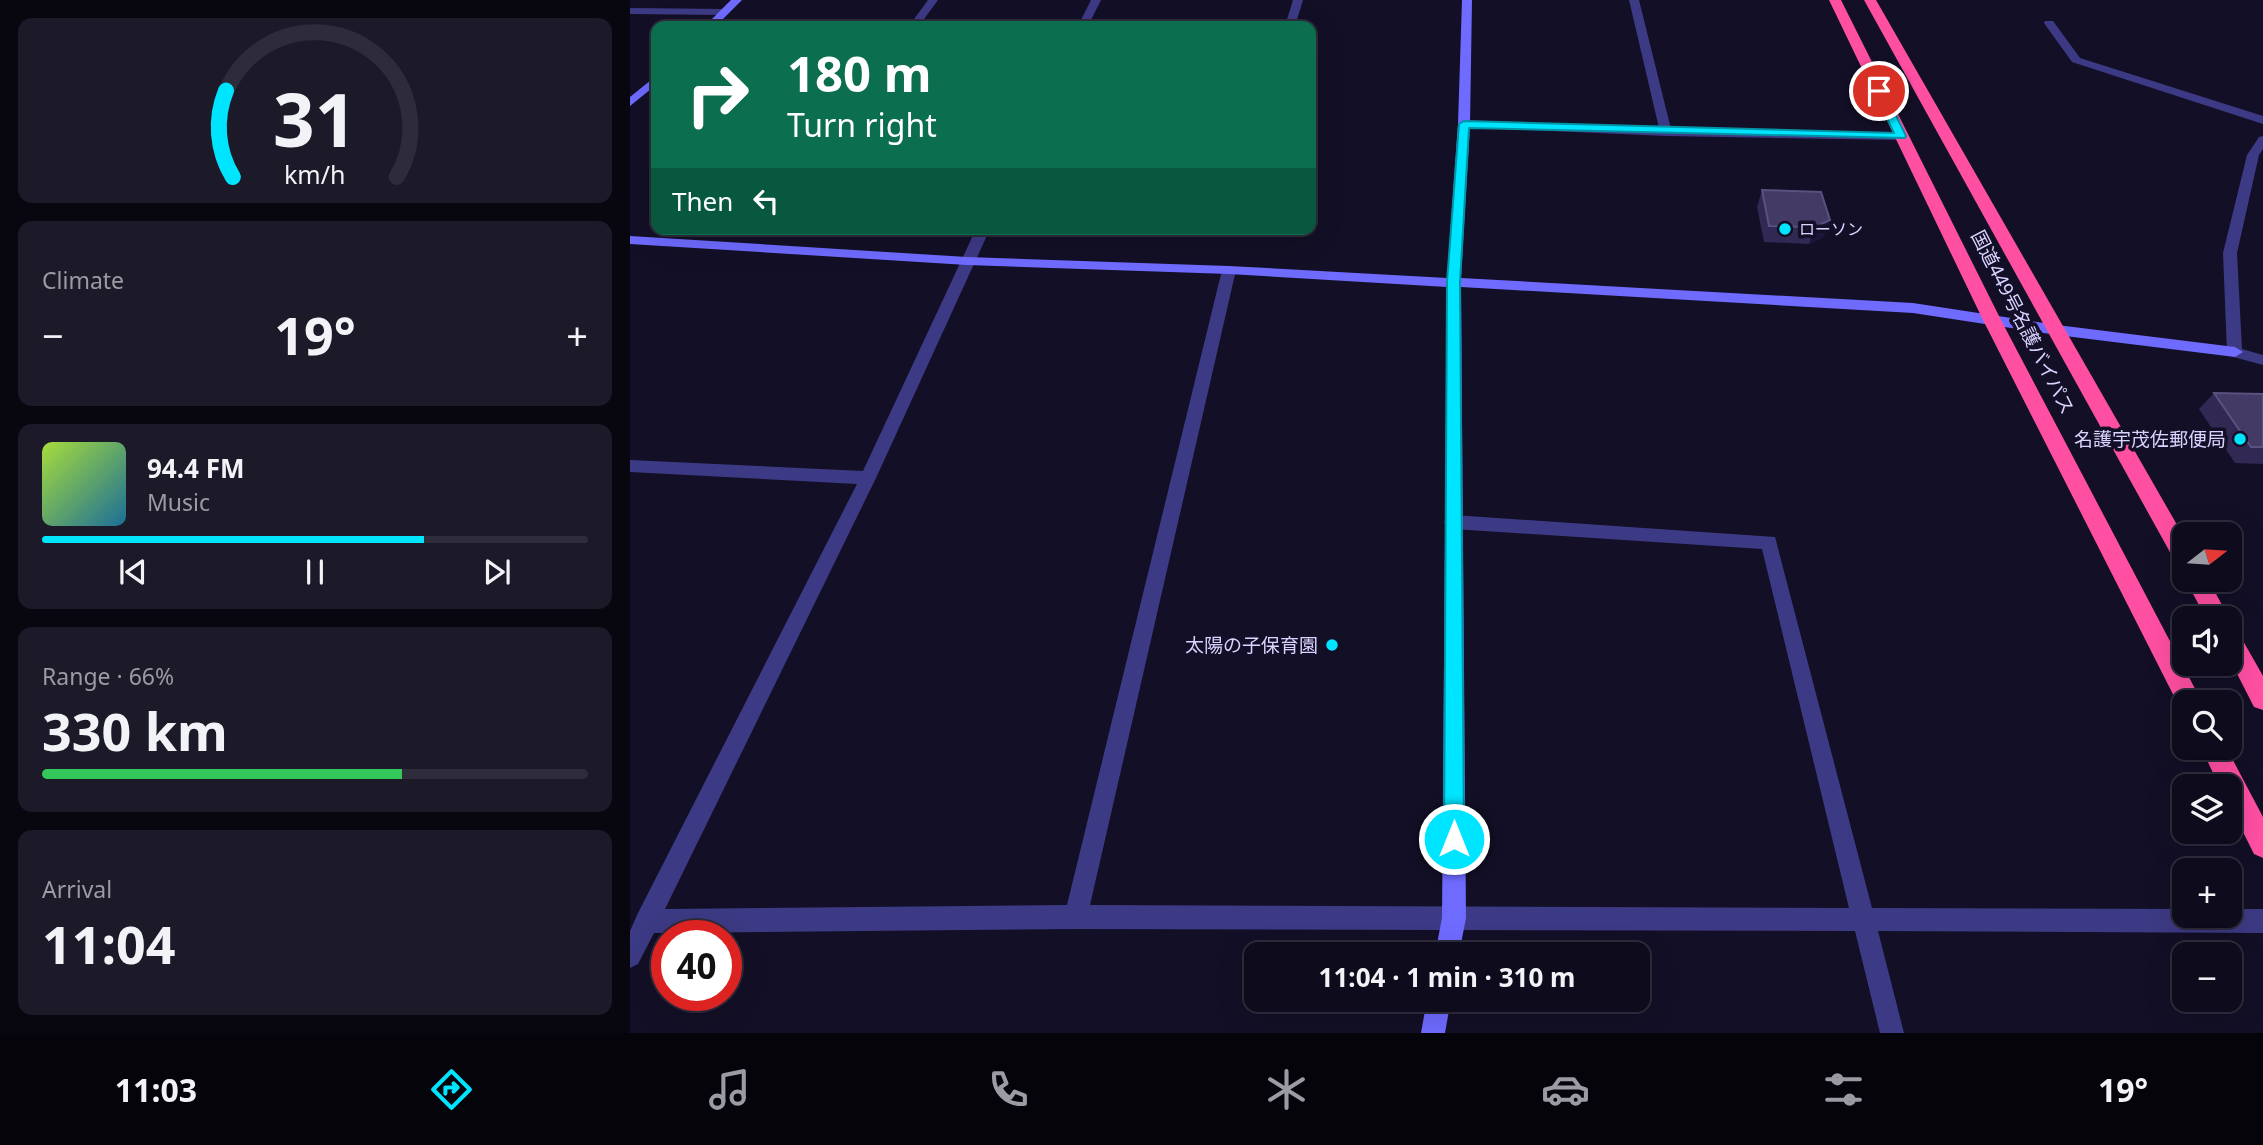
<!DOCTYPE html>
<html lang="en">
<head>
<meta charset="utf-8">
<style>
	:root { --surface:#0e0b1c; --page:#1c1929; --text:#f1f3f6; --muted:#9b9ba3; --line:#2e2b3b; --accent:#00e5ff }
	body { margin:0; font-family:"Noto Sans","Noto Sans JP",sans-serif; background:var(--page); color:var(--text); height:100vh; display:flex; flex-direction:column; font-size:26px; white-space:nowrap }
	* { box-sizing:border-box; margin:0 }
	p { font-size:23px; color:var(--muted) }
	.icon { flex:none; width:38px; height:38px; fill:none; stroke:currentColor; stroke-width:2; stroke-linecap:round; stroke-linejoin:round }
	.map { position:relative; flex:1; overflow:hidden }
	.panel { display:flex; flex-direction:column; gap:18px; padding:18px; background:#08060f; width:630px }
	.panel>* { flex:none }
	.guide { position:absolute; left:21px; top:21px; width:665px; height:214px; border-radius:14px; box-shadow:0 7px 28px #0002,0 0 0 2px var(--line); background:#0b6e4f; color:#fff; overflow:hidden }
	.needle { width:46px; rotate:73deg }
	.buttons { position:absolute; left:1542px; top:522px; display:grid; gap:14px }
	.buttons a { display:grid; place-items:center; width:70px; height:70px; border-radius:14px; background:var(--surface); box-shadow:0 7px 28px #0002,0 0 0 2px var(--line); font-size:35px }
	.speed { position:absolute; left:21px; top:920px; display:flex; gap:14px; font-size:35px; font-weight:700; text-align:center }
	.speed>* { display:grid; place-content:center; width:91px; height:91px; border-radius:50%; background:var(--surface); box-shadow:0 7px 28px #0002,0 0 0 2px var(--line); line-height:1 }
	.speed .limit { border:10px solid #d22; background:#fff; color:#111 }
	.pin { position:absolute; display:grid; place-items:center; width:60px; height:60px; color:#fff; margin:-30px; border:4px solid #fff; border-radius:50%; box-shadow:0 2px 7px #0007 }
	.me { position:absolute; width:77px; margin:-38px; rotate:0deg; stroke-linejoin:round; filter:drop-shadow(0 0 5px #0008) }
	.turn { display:flex; align-items:center; gap:24px; height:147px; padding:0 21px; font-size:32px }
	.turn .icon { width:91px; height:91px; stroke-width:2.5 }
	.turn b { display:block; font-size:49px; line-height:60px }
	.then { display:flex; align-items:center; height:66px; padding:0 21px; background:#0003; gap:14px; font-size:26px }
	.big { font-size:52px; font-weight:700; line-height:1.1 }
	.panel .widget { flex:1; display:flex; flex-direction:column; justify-content:center; gap:10px; min-width:0; padding:0 24px; border-radius:14px; background:var(--page) }
	.panel .dial { align-items:center; gap:0 }
	.dial svg { height:182px; overflow:visible; fill:none; stroke:var(--line); stroke-width:7; stroke-linecap:round; text-anchor:middle }
	.dial text { fill:var(--text); stroke:none }
	.song { display:flex; align-items:center; gap:21px }
	.cover { width:84px; height:84px; border-radius:10px; background:linear-gradient(135deg,hsl(80 70% 55%),hsl(200 70% 35%)) }
	.played { height:7px; border-radius:4px; background:linear-gradient(90deg,var(--accent) 70%,var(--line) 70%) }
	.keys { display:flex; justify-content:space-around; direction:ltr }
	.heat { display:flex; justify-content:space-between; align-items:center; font-size:38px; direction:ltr }
	.charge { height:10px; border-radius:5px; background:linear-gradient(90deg,#34c759 66%,var(--line) 0) }
	.trip { position:absolute; left:614px; top:942px; width:406px; height:70px; border-radius:14px; background:var(--surface); box-shadow:0 7px 28px #0002,0 0 0 2px var(--line); font-weight:700; line-height:70px; text-align:center }
	.tab-bar { display:flex; height:112px; justify-content:space-around; align-items:center; background:#06040b; color:var(--muted) }
	.tab-bar .icon { width:49px; height:49px }
	.tab-bar .active { color:var(--accent) }
	.tab-bar b { font-size:32px; color:var(--text) }
	main { display:flex; flex:1; min-height:0 }
	.map>svg:first-child { display:block }
	.lines { fill:none; stroke-linecap:round; stroke-linejoin:round }
	.street { fill:#3d3a85; fill-rule:evenodd }
	.secondary { fill:#6f6bff; fill-rule:evenodd }
	.highway { fill:#ff4fa3; fill-rule:evenodd }
	.wall { fill:#312854 }
	.shaded-wall { fill:#1d163a }
	.building { fill:#433a66; stroke:#5a527e; stroke-width:2 }
	.route { fill:#00e5ff; stroke:#0095a6; stroke-width:2 }
	.poi-dot { fill:#00e5ff; stroke:#130f26; stroke-width:2.5 }
	.labels { text-anchor:middle; stroke-width:7; stroke-linejoin:round; paint-order:stroke }
	.far-poi-label { font-size:16px; fill:#d9d4ff; stroke:#130f26; text-anchor:start }
	.street-label { font-size:19px; fill:#d9d4ff; stroke:#130f26 }
	.poi-label { font-size:19px; fill:#d9d4ff; stroke:#130f26; text-anchor:end }
</style>
</head>
<body>
<main>
<section class="panel">
<div class="widget dial"><svg viewBox="0 0 100 80">
<path d="M14 69A42 42 0 1 1 86 69"/>
<path d="M14 69A42 42 0 0 1 11 31" stroke="#00e5ff"/>
<text x="50" y="56" font-size="32" font-weight="700">31</text>
<text x="50" y="72" font-size="11">km/h</text>
</svg></div>
<div class="widget"><p>Climate</p>
<div class="heat"><a>−</a><b class="big">19°</b><a>+</a></div>
</div>
<div class="widget">
<div class="song"><i class="cover"></i><div><b>94.4 FM</b><p>Music</p></div></div>
<div class="played"></div>
<div class="keys"><svg class="icon" aria-label="previous" viewBox="0 0 24 24"><path d="M18 5L8 12l10 7zM5 5v14"/></svg><svg class="icon" aria-label="pause" viewBox="0 0 24 24"><path d="M8 5v14M16 5v14"/></svg><svg class="icon" aria-label="next" viewBox="0 0 24 24"><path d="M6 5l10 7-10 7zM19 5v14"/></svg></div>
</div>
<div class="widget"><p>Range · 66%</p><b class="big">330 km</b><div class="charge"></div></div>
<div class="widget"><p>Arrival</p><b class="big">11:04</b></div>
</section>
<div class="map">
<svg width="1633" height="1033" viewBox="0 0 1633 1033">
	<rect width="100%" height="100%" fill="#130f26"/>
	<g class="lines">
		<!-- street -->
		<g class="street">
			<polygon points="298,0 308,0 289,26 279,26"/>
			<polygon points="461,0 471,0 458,26 448,26"/>
			<polygon points="663,0 673,0 665,26 655,26"/>
			<polygon points="999,0 1009,0 1041,129 1271,132 1277,136 1271,140 1036,136 830,127 830,121 834,120 1029,128"/>
			<polygon points="0,8 94,9 99,12 94,15 0,14"/>
			<polygon points="1415,21 1423,21 1450,58 1633,116 1633,124 1442,62 1414,23"/>
			<polygon points="1633,136 1633,149 1629,155 1607,253 1612,349 1633,355 1633,365 1600,356 1597,352 1593,253 1617,155 1629,137"/>
			<polygon points="346,229 360,229 246,478 35,909 437,905 592,270 599,266 606,270 460,905 1219,908 1132,549 823,529 817,527 814,522 817,517 823,515 1145,537 1242,908 1554,909 1554,915 1600,915 1600,909 1633,909 1633,933 1248,931 1274,1033 1250,1033 1225,931 446,929 24,933 8,964 0,968 0,931 8,913 227,484 0,472 0,460 233,471"/>
		</g>
		<!-- secondary -->
		<g class="secondary">
			<polygon points="101,0 112,0 86,26 75,26"/>
			<polygon points="832,0 842,0 840,124 831,278 1283,303 1427,325 1605,347 1613,352 1605,357 1427,335 1283,313 831,287 836,918 829,954 805,954 812,918 817,287 599,274 337,265 0,244 0,236 337,257 599,266 817,278 828,124"/>
			<polygon points="26,76 26,85 0,106 0,97"/>
			<polygon points="797,999 821,999 815,1033 791,1033"/>
		</g>
		<!-- highway -->
		<g class="highway">
			<polygon points="1199,0 1211,0 1371,320 1572,702 1554,702 1554,711 1551,710 1353,320"/>
			<polygon points="1234,0 1246,0 1554,537 1554,566 1546,563"/>
			<polygon points="1555,579 1578,579 1599,618 1576,618"/>
			<polygon points="1600,629 1608,632 1633,676 1633,710 1624,707 1600,660"/>
			<polygon points="1571,747 1596,747 1633,817 1633,858 1624,854 1600,806 1600,786 1589,786"/>
		</g>
	</g>
	<!-- wall -->
	<g class="wall">
		<polygon points="1132,190 1191,192 1194,237 1179,244 1134,242 1127,207"/>
		<polygon points="1584,393 1633,394 1633,464 1605,463 1569,409"/>
	</g>
	<!-- shaded-wall -->
	<polygon class="shaded-wall" points="1200,220 1194,237 1179,244 1185,227"/>
	<!-- building -->
	<g class="building">
		<polygon points="1132,190 1191,192 1200,220 1185,227 1139,226"/>
		<polygon points="1584,393 1633,394 1633,447 1621,447"/>
	</g>
	<!-- route -->
	<polygon class="route" points="1249,88 1254,91 1276,136 1275,138 839,128 830,282 834,839 831,846 824,849 817,846 814,839 817,282 829,124 834,121 1264,133 1244,91"/>
	<!-- markers -->
	<g class="poi-dot">
		<circle cx="1155" cy="229" r="7"/>
		<circle cx="1610" cy="439" r="7"/>
		<circle cx="702" cy="645" r="7"/>
	</g>
	<g class="labels">
		<!-- far-poi labels -->
		<g class="far-poi-label">
			<text x="1169" y="235">ローソン</text>
		</g>
		<!-- street labels -->
		<g class="street-label">
			<text transform="translate(1393 322) rotate(63)" y="7">国道449号名護バイパス</text>
		</g>
		<!-- poi labels -->
		<g class="poi-label">
			<text x="1596" y="446">名護宇茂佐郵便局</text>
			<text x="688" y="652">太陽の子保育園</text>
		</g>
	</g>
</svg>
<div class="buttons">
<a><svg class="needle" viewBox="-14 -14 28 28"><path d="M0-13l5 13h-10z" fill="#e53935"/><path d="M0 13l5-13h-10z" fill="#9b9ba3"/></svg></a>
<a><svg class="icon" aria-label="sound" viewBox="0 0 24 24"><path d="M4 9h4l5-4v14l-5-4H4zM17 9q2 3 0 6"/></svg></a>
<a><svg class="icon" aria-label="search" viewBox="0 0 24 24"><circle cx="10" cy="10" r="6"/><path d="M15 15l6 6"/></svg></a>
<a><svg class="icon" aria-label="layers" viewBox="0 0 24 24"><path d="M12 4l9 5-9 5-9-5zM3 14l9 5 9-5"/></svg></a>
<a>+</a>
<a>−</a>
</div>
<div class="speed"><div class="limit">40</div></div>
<div class="pin" style="left:1249px;top:91px;background:#d93025"><svg class="icon" aria-label="arrive" viewBox="0 0 24 24"><path d="M6 21V4h12l-3 4 3 4H6"/></svg></div>
<svg class="me" style="left:824px;top:839px" viewBox="-20 -20 40 40"><circle r="17" fill="#00e5ff" stroke="#fff" stroke-width="3"/><path d="M0-11L8 9 0 5-8 9z" fill="#fff"/></svg>
<div class="trip">11:04 · 1 min · 310 m</div>
<div class="guide">
<div class="turn"><svg class="icon" aria-label="right" viewBox="0 0 24 24"><path d="M7 20v-9h11M14 6l5 5-5 5"/></svg><div><b>180 m</b>Turn right</div></div>
<div class="then">Then<svg class="icon" aria-label="left" viewBox="0 0 24 24"><path d="M17 20v-9H6M10 6l-5 5 5 5"/></svg></div>
</div>
</div>
</main>
<nav class="tab-bar">
<b>11:03</b>
<svg class="icon active" aria-label="directions" viewBox="0 0 24 24"><path d="M12 3l9 9-9 9-9-9zM9 14v-3h6M13 9l2 2-2 2"/></svg>
<svg class="icon" aria-label="music" viewBox="0 0 24 24"><path d="M9 18V5l10-2v13"/><circle cx="6" cy="18" r="3"/><circle cx="16" cy="16" r="3"/></svg>
<svg class="icon" aria-label="phone" viewBox="0 0 24 24"><path d="M5 4h4l2 5-3 2q2 4 5 5l2-3 5 2v4C11 20 4 13 5 4z"/></svg>
<svg class="icon" aria-label="climate" viewBox="0 0 24 24"><path d="M12 3v18M4 7l16 10M4 17L20 7"/></svg>
<svg class="icon" aria-label="car" viewBox="0 0 24 24"><path d="M5 17H2v-5l4-1 3-4h7l3 4 3 1v5h-3M9 17h6M6 11h13"/><circle cx="7" cy="17" r="2"/><circle cx="17" cy="17" r="2"/></svg>
<svg class="icon" aria-label="filters" viewBox="0 0 24 24"><path d="M4 7h16M4 17h16"/><circle cx="9" cy="7" r="2"/><circle cx="15" cy="17" r="2"/></svg>
<b>19°</b>
</nav>
</body>
</html>
